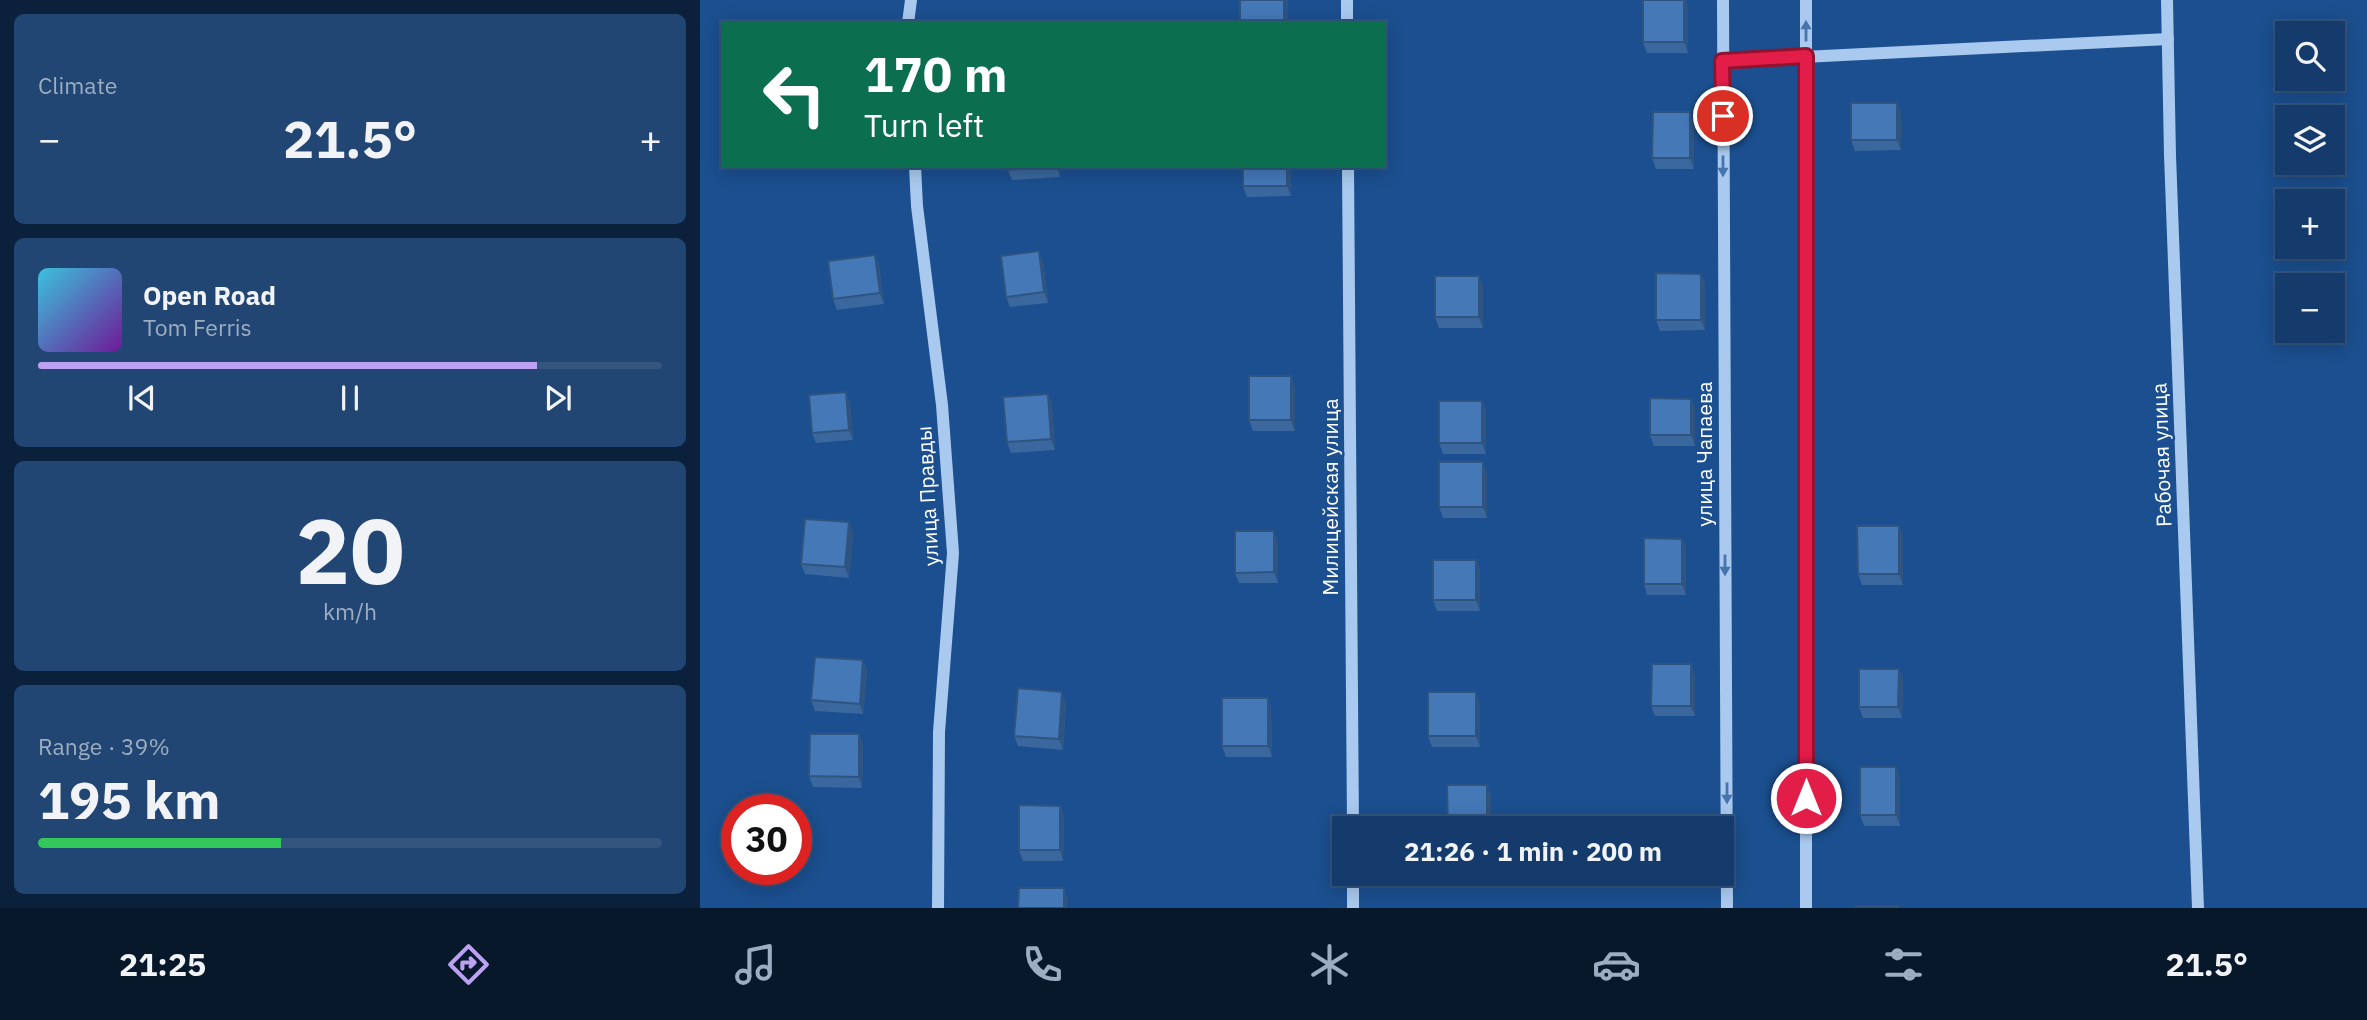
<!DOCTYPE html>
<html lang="en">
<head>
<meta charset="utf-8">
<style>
	:root { --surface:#143b6b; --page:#214673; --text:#f1f3f6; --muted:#9dadc1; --line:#33557e; --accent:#bca0f2 }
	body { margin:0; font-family:"IBM Plex Sans",sans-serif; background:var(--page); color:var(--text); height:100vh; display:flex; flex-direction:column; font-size:26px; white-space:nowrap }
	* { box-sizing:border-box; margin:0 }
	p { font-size:23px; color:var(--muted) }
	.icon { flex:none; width:38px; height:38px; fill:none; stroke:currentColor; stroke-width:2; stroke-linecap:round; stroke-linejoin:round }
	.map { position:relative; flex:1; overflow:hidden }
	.drawer { display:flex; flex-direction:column; gap:14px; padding:14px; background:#0b203b; width:700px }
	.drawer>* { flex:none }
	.hud { position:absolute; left:21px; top:21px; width:665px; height:147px; border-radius:0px; box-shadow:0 4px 18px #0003,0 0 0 2px var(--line); background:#0b6e4f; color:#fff; overflow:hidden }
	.fabs { position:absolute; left:1575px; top:21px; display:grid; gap:14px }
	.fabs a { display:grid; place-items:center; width:70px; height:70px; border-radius:0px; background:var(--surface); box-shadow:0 4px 18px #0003,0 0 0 2px var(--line); font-size:35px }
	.speed { position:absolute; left:21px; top:794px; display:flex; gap:14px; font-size:35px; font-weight:700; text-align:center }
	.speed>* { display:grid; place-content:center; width:91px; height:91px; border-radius:50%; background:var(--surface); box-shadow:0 4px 18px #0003,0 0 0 2px var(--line); line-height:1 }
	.speed .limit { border:10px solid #d22; background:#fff; color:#111 }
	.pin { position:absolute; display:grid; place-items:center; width:60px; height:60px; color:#fff; margin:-30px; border:4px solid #fff; border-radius:50%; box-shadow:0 2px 7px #0007 }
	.me { position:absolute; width:77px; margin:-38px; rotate:0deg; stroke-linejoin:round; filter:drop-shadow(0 0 5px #0008) }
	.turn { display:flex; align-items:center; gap:24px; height:147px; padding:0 28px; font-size:32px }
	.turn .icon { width:91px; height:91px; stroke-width:2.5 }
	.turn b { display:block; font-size:49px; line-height:60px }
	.big { font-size:52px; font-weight:800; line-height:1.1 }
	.drawer .widget { flex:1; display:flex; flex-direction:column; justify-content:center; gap:10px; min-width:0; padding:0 24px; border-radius:10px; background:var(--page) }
	.drawer .dial { align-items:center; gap:0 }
	.dial b { font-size:91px; line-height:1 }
	.song { display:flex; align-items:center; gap:21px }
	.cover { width:84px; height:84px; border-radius:10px; background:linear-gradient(135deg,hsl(190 70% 55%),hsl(280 70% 35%)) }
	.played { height:7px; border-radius:4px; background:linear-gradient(90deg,var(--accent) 80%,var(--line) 80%) }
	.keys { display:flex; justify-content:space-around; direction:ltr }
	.heat { display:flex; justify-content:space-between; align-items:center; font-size:38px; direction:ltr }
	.charge { height:10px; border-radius:5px; background:linear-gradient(90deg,#34c759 39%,var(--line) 0) }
	.trip { position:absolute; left:632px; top:816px; width:402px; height:70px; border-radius:0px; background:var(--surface); box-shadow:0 4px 18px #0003,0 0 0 2px var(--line); font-weight:800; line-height:70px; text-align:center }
	.tab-bar { display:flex; height:112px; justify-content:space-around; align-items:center; background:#08182b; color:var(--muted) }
	.tab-bar .icon { width:49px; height:49px }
	.tab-bar .active { color:var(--accent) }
	.tab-bar b { font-size:32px; color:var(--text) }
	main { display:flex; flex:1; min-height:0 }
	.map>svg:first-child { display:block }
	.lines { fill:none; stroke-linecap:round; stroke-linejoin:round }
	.minor { stroke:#a9c9ee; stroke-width:12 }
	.wall { fill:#3a679d }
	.shaded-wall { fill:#305480 }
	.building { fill:#4478b7; stroke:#305480; stroke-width:2 }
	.oneway { fill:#4674ac }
	.route-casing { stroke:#92132f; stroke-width:18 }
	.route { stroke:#e11d48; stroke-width:12 }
	.labels { text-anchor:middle; stroke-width:5; stroke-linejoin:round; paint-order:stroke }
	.street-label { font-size:21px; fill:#fff; stroke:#1b4f8f }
</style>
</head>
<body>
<main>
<section class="drawer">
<div class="widget"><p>Climate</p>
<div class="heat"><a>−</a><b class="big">21.5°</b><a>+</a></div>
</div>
<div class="widget">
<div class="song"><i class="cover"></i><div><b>Open Road</b><p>Tom Ferris</p></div></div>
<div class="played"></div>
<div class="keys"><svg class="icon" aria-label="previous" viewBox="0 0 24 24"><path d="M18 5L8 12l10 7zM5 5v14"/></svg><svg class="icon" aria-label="pause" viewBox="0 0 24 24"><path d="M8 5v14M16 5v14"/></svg><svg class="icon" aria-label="next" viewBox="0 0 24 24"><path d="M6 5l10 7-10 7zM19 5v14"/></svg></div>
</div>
<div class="widget dial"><b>20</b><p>km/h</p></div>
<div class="widget"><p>Range · 39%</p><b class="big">195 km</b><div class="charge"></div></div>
</section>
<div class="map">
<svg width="1667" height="908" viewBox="0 0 1667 908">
	<rect width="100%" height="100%" fill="#1b4f8f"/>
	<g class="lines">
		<!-- minor -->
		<g class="minor">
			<polyline points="647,0 647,23"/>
			<polyline points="1023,0 1027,908"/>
			<polyline points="1467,0 1470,155 1498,908"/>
			<polyline points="208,23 211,0"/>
			<polyline points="1022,61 1468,39"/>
			<polyline points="215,166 217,206 242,405 253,553 239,732 238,908"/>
			<polyline points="648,166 653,828"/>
			<polyline points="653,873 653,908"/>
			<polyline points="1106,908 1106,0"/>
		</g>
	</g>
	<!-- wall -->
	<g class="wall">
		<polygon points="988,6 988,53 947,53 943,42"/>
		<polygon points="1197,103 1201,114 1201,150 1155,151 1151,140"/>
		<polygon points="994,122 994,169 956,169 952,158"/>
		<polygon points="359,166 360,177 312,180 308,170"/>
		<polygon points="543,166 590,166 591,196 547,197 543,186"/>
		<polygon points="175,255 179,266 184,304 137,310 133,299"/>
		<polygon points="343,262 348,303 310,307 306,297"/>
		<polygon points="1001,274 1005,284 1005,330 960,331 956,320"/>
		<polygon points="783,286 783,328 739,328 735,317"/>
		<polygon points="595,387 595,431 553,431 549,420"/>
		<polygon points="348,394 352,405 355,450 311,453 307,442"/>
		<polygon points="991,399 995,409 995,446 954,446 950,435"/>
		<polygon points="782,401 786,411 786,454 743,454 739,443"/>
		<polygon points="150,402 153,440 116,443 112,433"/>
		<polygon points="787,473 787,518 743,518 739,507"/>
		<polygon points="149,522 153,533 149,578 105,574 101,564"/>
		<polygon points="1203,536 1203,585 1162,585 1158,574"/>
		<polygon points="982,539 986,549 986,595 947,595 944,584"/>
		<polygon points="578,542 578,583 539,583 535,573"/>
		<polygon points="776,560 780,570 780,611 737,611 733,600"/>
		<polygon points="163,660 167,671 163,714 115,711 111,700"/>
		<polygon points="1199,669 1203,679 1202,718 1163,718 1159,707"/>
		<polygon points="995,675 995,716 955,716 951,706"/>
		<polygon points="568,698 571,709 572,757 526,757 522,746"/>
		<polygon points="366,703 363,750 318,746 314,736"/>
		<polygon points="780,703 780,747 732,747 728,736"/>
		<polygon points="159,734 163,745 162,788 113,787 109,776"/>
		<polygon points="1200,778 1200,826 1164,826 1160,815"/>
		<polygon points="360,806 364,816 363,861 323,861 319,850"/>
	</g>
	<!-- shaded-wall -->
	<g class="shaded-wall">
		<rect x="584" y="0" width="4" height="23"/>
		<polygon points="984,0 986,0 988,6 988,53 984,42"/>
		<polygon points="1197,103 1201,114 1201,150 1197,140"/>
		<polygon points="990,112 994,122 994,169 990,158"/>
		<polygon points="359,166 360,177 356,167"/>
		<polygon points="587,166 590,166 591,196 587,186"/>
		<polygon points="339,251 343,262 348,303 344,292"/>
		<polygon points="175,255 179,266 184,304 180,293"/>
		<polygon points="1001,274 1005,284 1005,330 1001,320"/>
		<polygon points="779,276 783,286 783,328 779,317"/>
		<polygon points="591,376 595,387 595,431 591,420"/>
		<polygon points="146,392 150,402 153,440 149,430"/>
		<polygon points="348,394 352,405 355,450 351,439"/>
		<polygon points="991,399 995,409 995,446 991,435"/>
		<polygon points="782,401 786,411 786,454 782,443"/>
		<polygon points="783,462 787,473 787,518 783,507"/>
		<polygon points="149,522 153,533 149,578 145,567"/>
		<polygon points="1199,526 1203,536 1203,585 1199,574"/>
		<polygon points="574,531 578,542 578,583 574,572"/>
		<polygon points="982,539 986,549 986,595 982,584"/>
		<polygon points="776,560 780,570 780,611 776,600"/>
		<polygon points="163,660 167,671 163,714 160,704"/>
		<polygon points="991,664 995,675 995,716 991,706"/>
		<polygon points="1199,669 1203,679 1202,718 1198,707"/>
		<polygon points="362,692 366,703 363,750 359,739"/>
		<polygon points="776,692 780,703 780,747 776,736"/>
		<polygon points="568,698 571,709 572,757 568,746"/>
		<polygon points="159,734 163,745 162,788 159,777"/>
		<polygon points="1196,767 1200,778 1200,826 1196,815"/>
		<polygon points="787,785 791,796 791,828 787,828"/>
		<polygon points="360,806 364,816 363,861 360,850"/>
		<polygon points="364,888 368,899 367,908 364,908"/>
	</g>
	<!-- building -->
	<g class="building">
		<rect x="540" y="0" width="44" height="22"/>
		<rect x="943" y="0" width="41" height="42"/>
		<rect x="1151" y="103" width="46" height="37"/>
		<polygon points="953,112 990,112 990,158 952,158"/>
		<polygon points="308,166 356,166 356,167 308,170"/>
		<rect x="543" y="166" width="44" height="20"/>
		<polygon points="339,251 344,292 306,297 301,256"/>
		<polygon points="175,255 180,293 133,299 128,261"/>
		<polygon points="956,273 1001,274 1001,320 956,320"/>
		<rect x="735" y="276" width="44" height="41"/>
		<rect x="549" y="376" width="42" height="44"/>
		<polygon points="146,392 149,430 112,433 109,395"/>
		<polygon points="348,394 351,439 307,442 303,397"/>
		<polygon points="950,398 991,399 991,435 950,435"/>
		<rect x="739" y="401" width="43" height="42"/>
		<rect x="739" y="462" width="44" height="45"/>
		<polygon points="105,519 149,522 145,567 101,564"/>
		<polygon points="1157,526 1199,526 1199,574 1158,574"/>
		<polygon points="535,531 574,531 574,572 535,573"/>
		<polygon points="944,538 982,539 982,584 944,584"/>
		<rect x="733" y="560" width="43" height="40"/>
		<polygon points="115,657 163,660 160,704 111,700"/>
		<polygon points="952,664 991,664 991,706 951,706"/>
		<polygon points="1159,669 1199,669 1198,707 1159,707"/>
		<polygon points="318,688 362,692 359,739 314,736"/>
		<rect x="728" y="692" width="48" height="44"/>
		<rect x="522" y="698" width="46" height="48"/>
		<polygon points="110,734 159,734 159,777 109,776"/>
		<rect x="1160" y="767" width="36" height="48"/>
		<polygon points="747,785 787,785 787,828 748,828"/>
		<polygon points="319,805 360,806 360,850 319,850"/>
		<polygon points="319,888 364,888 364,908 318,908"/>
		<rect x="1156" y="906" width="42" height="2"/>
	</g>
	<!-- one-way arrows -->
	<defs><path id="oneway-solid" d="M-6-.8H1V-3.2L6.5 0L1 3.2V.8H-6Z" transform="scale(1.75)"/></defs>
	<g class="oneway">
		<use href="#oneway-solid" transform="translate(1106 31) rotate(-90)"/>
		<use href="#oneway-solid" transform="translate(1023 166) rotate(90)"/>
		<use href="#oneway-solid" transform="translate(1025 565) rotate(90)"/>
		<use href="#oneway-solid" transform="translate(1027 793) rotate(90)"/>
	</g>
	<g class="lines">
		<!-- route casing -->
		<g class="route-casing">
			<polyline id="route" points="1023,116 1022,61 1106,56 1106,798"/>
		</g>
		<!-- route -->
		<use href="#route" class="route"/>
	</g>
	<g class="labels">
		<!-- street labels -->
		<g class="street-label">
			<text transform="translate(1005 454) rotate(-90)" y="7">улица Чапаева</text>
			<text transform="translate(1462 455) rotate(-92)" y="7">Рабочая улица</text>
			<text transform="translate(228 496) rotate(-93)" y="7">улица Правды</text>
			<text transform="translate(631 497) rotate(-90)" y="7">Милицейская улица</text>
		</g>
	</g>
</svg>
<div class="fabs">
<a><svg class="icon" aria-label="search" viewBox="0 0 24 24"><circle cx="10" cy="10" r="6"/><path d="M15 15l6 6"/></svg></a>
<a><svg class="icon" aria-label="layers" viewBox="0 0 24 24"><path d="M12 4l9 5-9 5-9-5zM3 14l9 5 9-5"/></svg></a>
<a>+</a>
<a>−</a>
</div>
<div class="speed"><div class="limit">30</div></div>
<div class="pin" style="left:1023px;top:116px;background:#d93025"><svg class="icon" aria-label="arrive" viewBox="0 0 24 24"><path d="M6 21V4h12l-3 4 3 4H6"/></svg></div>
<svg class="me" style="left:1106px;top:798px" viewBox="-20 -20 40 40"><circle r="17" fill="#e11d48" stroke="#fff" stroke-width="3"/><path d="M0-11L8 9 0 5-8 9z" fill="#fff"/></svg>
<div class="trip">21:26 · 1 min · 200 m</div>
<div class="hud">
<div class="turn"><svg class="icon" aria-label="left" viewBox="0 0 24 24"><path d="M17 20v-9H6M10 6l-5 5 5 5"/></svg><div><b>170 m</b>Turn left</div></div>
</div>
</div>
</main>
<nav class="tab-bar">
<b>21:25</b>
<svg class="icon active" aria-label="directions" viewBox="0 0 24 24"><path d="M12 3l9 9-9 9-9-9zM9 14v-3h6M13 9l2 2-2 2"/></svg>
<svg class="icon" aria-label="music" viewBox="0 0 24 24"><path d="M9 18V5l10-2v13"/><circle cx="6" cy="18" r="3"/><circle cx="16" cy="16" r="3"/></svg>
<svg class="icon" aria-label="phone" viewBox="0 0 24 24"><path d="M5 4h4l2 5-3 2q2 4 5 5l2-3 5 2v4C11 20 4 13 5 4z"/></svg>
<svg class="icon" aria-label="climate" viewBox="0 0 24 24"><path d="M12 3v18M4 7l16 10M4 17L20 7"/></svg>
<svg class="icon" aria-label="car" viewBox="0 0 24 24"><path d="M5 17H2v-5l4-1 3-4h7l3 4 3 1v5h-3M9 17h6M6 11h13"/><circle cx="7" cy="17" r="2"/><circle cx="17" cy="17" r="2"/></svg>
<svg class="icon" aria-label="filters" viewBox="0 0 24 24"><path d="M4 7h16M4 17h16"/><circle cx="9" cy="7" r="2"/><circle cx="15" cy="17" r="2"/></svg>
<b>21.5°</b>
</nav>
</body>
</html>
